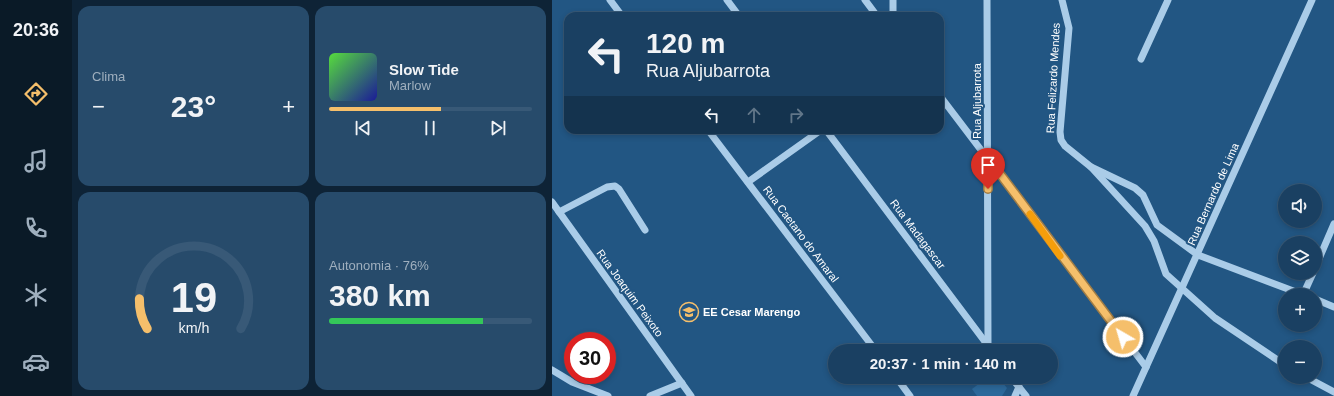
<!DOCTYPE html>
<html lang="pt">
<head>
<meta charset="utf-8">
<style>
	:root { --surface:#1a4062; --page:#274b6b; --text:#f1f3f6; --muted:#9fafbe; --line:#385977; --accent:#f5bf6b }
	body { margin:0; font-family:Helvetica,sans-serif; background:var(--page); color:var(--text); height:100vh; display:flex; flex-direction:column; font-size:15px; white-space:nowrap }
	* { box-sizing:border-box; margin:0 }
	p { font-size:13px; color:var(--muted) }
	.icon { flex:none; width:22px; height:22px; fill:none; stroke:currentColor; stroke-width:2; stroke-linecap:round; stroke-linejoin:round }
	.map { position:relative; flex:1; overflow:hidden }
	.side { display:flex; flex-direction:column; gap:6px; padding:6px; background:#0e2336; width:480px }
	.side>* { flex:none }
	.top-card { position:absolute; left:12px; top:12px; width:380px; height:122px; border-radius:12px; box-shadow:0 2px 6px #0003,0 0 0 1px var(--line); background:#1a4062; color:var(--text); overflow:hidden }
	.fabs { position:absolute; left:726px; top:184px; display:grid; gap:8px }
	.fabs a { display:grid; place-items:center; width:44px; height:44px; border-radius:50%; background:var(--surface); box-shadow:0 2px 6px #0003,0 0 0 1px var(--line); font-size:20px }
	.speed { position:absolute; left:12px; top:332px; display:flex; gap:8px; font-size:20px; font-weight:700; text-align:center }
	.speed>* { display:grid; place-content:center; width:52px; height:52px; border-radius:50%; background:var(--surface); box-shadow:0 2px 6px #0003,0 0 0 1px var(--line); line-height:1 }
	.speed .limit { border:6px solid #d22; background:#fff; color:#111 }
	.pin { position:absolute; display:grid; place-items:center; width:34px; height:34px; color:#fff; margin:-41px -17px; border-radius:50% 50% 50% 0; rotate:-45deg; box-shadow:0 0 4px #0007 }
	.pin .icon { rotate:45deg }
	.me { position:absolute; width:44px; margin:-22px; rotate:322deg; stroke-linejoin:round; filter:drop-shadow(0 0 3px #0008) }
	.turn { display:flex; align-items:center; gap:14px; height:84px; padding:0 16px; font-size:18px }
	.turn .icon { width:52px; height:52px; stroke-width:2.5 }
	.turn b { display:block; font-size:28px; line-height:34px }
	.lanes { display:flex; align-items:center; height:38px; padding:0 16px; background:#0003; justify-content:center; gap:20px; direction:ltr }
	.lanes .off { opacity:.35 }
	.big { font-size:30px; font-weight:600; line-height:1.1 }
	.side .widget { flex:1; display:flex; flex-direction:column; justify-content:center; gap:6px; min-width:0; padding:0 14px; border-radius:12px; background:var(--page) }
	.side .dial { align-items:center; gap:0 }
	.dial svg { height:104px; overflow:visible; fill:none; stroke:var(--line); stroke-width:7; stroke-linecap:round; text-anchor:middle }
	.dial text { fill:var(--text); stroke:none }
	.song { display:flex; align-items:center; gap:12px }
	.cover { width:48px; height:48px; border-radius:6px; background:linear-gradient(135deg,hsl(110 70% 55%),hsl(240 70% 35%)) }
	.played { height:4px; border-radius:2px; background:linear-gradient(90deg,var(--accent) 55%,var(--line) 55%) }
	.keys { display:flex; justify-content:space-around; direction:ltr }
	.heat { display:flex; justify-content:space-between; align-items:center; font-size:22px; direction:ltr }
	.charge { height:6px; border-radius:3px; background:linear-gradient(90deg,#34c759 76%,var(--line) 0) }
	.side .tiles { flex:1; display:grid; gap:6px; grid-template-columns:repeat(2,1fr) }
	.trip { position:absolute; left:276px; top:344px; width:230px; height:40px; border-radius:20px; background:var(--surface); box-shadow:0 2px 6px #0003,0 0 0 1px var(--line); font-weight:600; line-height:40px; text-align:center }
	main { display:flex; flex:1; min-height:0 }
	.dock { display:flex; flex-direction:column; width:72px; justify-content:space-around; align-items:center; background:#0a1a27; color:var(--muted) }
	.dock .icon { width:28px; height:28px }
	.dock .on { color:var(--accent) }
	.dock b { font-size:18px; color:var(--text) }
	.map>svg:first-child { display:block }
	.green { fill:#2c699b }
	.lines { fill:none; stroke-linecap:round; stroke-linejoin:round }
	.minor { stroke:#aacce8; stroke-width:7 }
	.route-casing { stroke:#9f7c46; stroke-width:10 }
	.route { stroke:#f5bf6b; stroke-width:7 }
	.slow { stroke:#f59e0b; stroke-width:7 }
	.labels { text-anchor:middle; stroke-width:4; stroke-linejoin:round; paint-order:stroke }
	.street-label { font-size:11px; fill:#fff; stroke:#225683 }
	.poi-label { font-size:11px; font-weight:bold; fill:#fff; stroke:#225683; text-anchor:start }
</style>
</head>
<body>
<main>
<nav class="dock">
<b>20:36</b>
<svg class="icon on" aria-label="directions" viewBox="0 0 24 24"><path d="M12 3l9 9-9 9-9-9zM9 14v-3h6M13 9l2 2-2 2"/></svg>
<svg class="icon" aria-label="music" viewBox="0 0 24 24"><path d="M9 18V5l10-2v13"/><circle cx="6" cy="18" r="3"/><circle cx="16" cy="16" r="3"/></svg>
<svg class="icon" aria-label="phone" viewBox="0 0 24 24"><path d="M5 4h4l2 5-3 2q2 4 5 5l2-3 5 2v4C11 20 4 13 5 4z"/></svg>
<svg class="icon" aria-label="climate" viewBox="0 0 24 24"><path d="M12 3v18M4 7l16 10M4 17L20 7"/></svg>
<svg class="icon" aria-label="car" viewBox="0 0 24 24"><path d="M5 17H2v-5l4-1 3-4h7l3 4 3 1v5h-3M9 17h6M6 11h13"/><circle cx="7" cy="17" r="2"/><circle cx="17" cy="17" r="2"/></svg>
</nav>
<section class="side">
<div class="tiles">
<div class="widget"><p>Clima</p>
<div class="heat"><a>−</a><b class="big">23°</b><a>+</a></div>
</div>
<div class="widget">
<div class="song"><i class="cover"></i><div><b>Slow Tide</b><p>Marlow</p></div></div>
<div class="played"></div>
<div class="keys"><svg class="icon" aria-label="previous" viewBox="0 0 24 24"><path d="M18 5L8 12l10 7zM5 5v14"/></svg><svg class="icon" aria-label="pause" viewBox="0 0 24 24"><path d="M8 5v14M16 5v14"/></svg><svg class="icon" aria-label="next" viewBox="0 0 24 24"><path d="M6 5l10 7-10 7zM19 5v14"/></svg></div>
</div>
<div class="widget dial"><svg viewBox="0 0 100 80">
<path d="M14 69A42 42 0 1 1 86 69"/>
<path d="M14 69A42 42 0 0 1 8 46" stroke="#f5bf6b"/>
<text x="50" y="56" font-size="32" font-weight="700">19</text>
<text x="50" y="72" font-size="11">km/h</text>
</svg></div>
<div class="widget"><p>Autonomia · 76%</p><b class="big">380 km</b><div class="charge"></div></div>
</div>
</section>
<div class="map">
<svg width="782" height="396" viewBox="0 0 782 396">
	<rect width="100%" height="100%" fill="#225683"/>
	<!-- green -->
	<polygon class="green" points="436,377 446,377 455,388 450,396 425,396 420,389"/>
	<g class="lines">
		<!-- minor -->
		<g class="minor">
			<polyline points="58,0 70,16"/>
			<polyline points="175,0 187,16"/>
			<polyline points="313,0 325,16"/>
			<polyline points="435,0 436,346"/>
			<polyline points="510,0 517,28 508,132 509,140 513,146 539,167 593,226 602,241 614,274 663,318 733,365"/>
			<polyline points="341,16 341,0"/>
			<polyline points="589,59 616,0"/>
			<polyline points="388,96 594,367"/>
			<polyline points="156,130 324,351"/>
			<polyline points="274,130 440,351"/>
			<polyline points="539,167 583,188 591,195 605,225 646,255 752,295"/>
			<polyline points="196,182 269,130"/>
			<polyline points="0,202 139,396"/>
			<polyline points="7,212 55,187 63,186 67,189 93,230"/>
			<polyline points="763,268 782,224"/>
			<polyline points="751,295 761,273"/>
			<polyline points="763,299 782,307"/>
			<polyline points="0,370 20,382 56,396"/>
			<polyline points="344,377 358,396"/>
			<polyline points="459,377 474,396"/>
			<polyline points="754,377 782,392"/>
			<polyline points="98,396 130,383"/>
			<polyline points="463,396 467,387"/>
			<polyline points="581,396 760,0"/>
		</g>
	</g>
	<g class="lines">
		<!-- route casing -->
		<g class="route-casing">
			<polyline id="route" points="436,189 436,158 571,337"/>
		</g>
		<!-- route -->
		<use href="#route" class="route"/>
		<!-- slow -->
		<polyline class="slow" points="478,214 508,256"/>
	</g>
	<!-- icons -->
	<defs>
		<g id="school-ring" transform="scale(1)"><circle r="9.5" fill="#225683" stroke="#f5bf6b" stroke-width="1.5"/><path d="M0-5L7-2L0 1L-7-2ZM-4 1L0 2.5L4 1V4Q0 6-4 4Z" fill="#f5bf6b"/></g>
	</defs>
	<g fill-rule="evenodd">
		<use href="#school-ring" x="137" y="312"/>
	</g>
	<g class="labels">
		<!-- street labels -->
		<g class="street-label">
			<text transform="translate(501 78) rotate(-87)" y="4">Rua Felizardo Mendes</text>
			<text transform="translate(425 101) rotate(-90)" y="4">Rua Aljubarrota</text>
			<text transform="translate(661 194) rotate(-66)" y="4">Rua Bernardo de Lima</text>
			<text transform="translate(249 234) rotate(53)" y="4">Rua Caetano do Amaral</text>
			<text transform="translate(366 234) rotate(53)" y="4">Rua Madagascar</text>
			<text transform="translate(78 293) rotate(54)" y="4">Rua Joaquim Peixoto</text>
		</g>
		<!-- poi labels -->
		<g class="poi-label">
			<text x="151" y="316">EE Cesar Marengo</text>
		</g>
	</g>
</svg>
<div class="fabs">
<a><svg class="icon" aria-label="sound" viewBox="0 0 24 24"><path d="M4 9h4l5-4v14l-5-4H4zM17 9q2 3 0 6"/></svg></a>
<a><svg class="icon" aria-label="layers" viewBox="0 0 24 24"><path d="M12 4l9 5-9 5-9-5zM3 14l9 5 9-5"/></svg></a>
<a>+</a>
<a>−</a>
</div>
<div class="speed"><div class="limit">30</div></div>
<div class="pin" style="left:436px;top:189px;background:#d93025"><svg class="icon" aria-label="arrive" viewBox="0 0 24 24"><path d="M6 21V4h12l-3 4 3 4H6"/></svg></div>
<svg class="me" style="left:571px;top:337px" viewBox="-20 -20 40 40"><circle r="17" fill="#f5bf6b" stroke="#fff" stroke-width="3"/><path d="M0-11L8 9 0 5-8 9z" fill="#fff"/></svg>
<div class="trip">20:37 · 1 min · 140 m</div>
<div class="top-card">
<div class="turn"><svg class="icon" aria-label="left" viewBox="0 0 24 24"><path d="M17 20v-9H6M10 6l-5 5 5 5"/></svg><div><b>120 m</b>Rua Aljubarrota</div></div>
<div class="lanes"><svg class="icon" aria-label="left" viewBox="0 0 24 24"><path d="M17 20v-9H6M10 6l-5 5 5 5"/></svg><svg class="icon off" aria-label="ahead" viewBox="0 0 24 24"><path d="M12 20V5M6 11l6-6 6 6"/></svg><svg class="icon off" aria-label="right" viewBox="0 0 24 24"><path d="M7 20v-9h11M14 6l5 5-5 5"/></svg></div>
</div>
</div>
</main>
</body>
</html>
